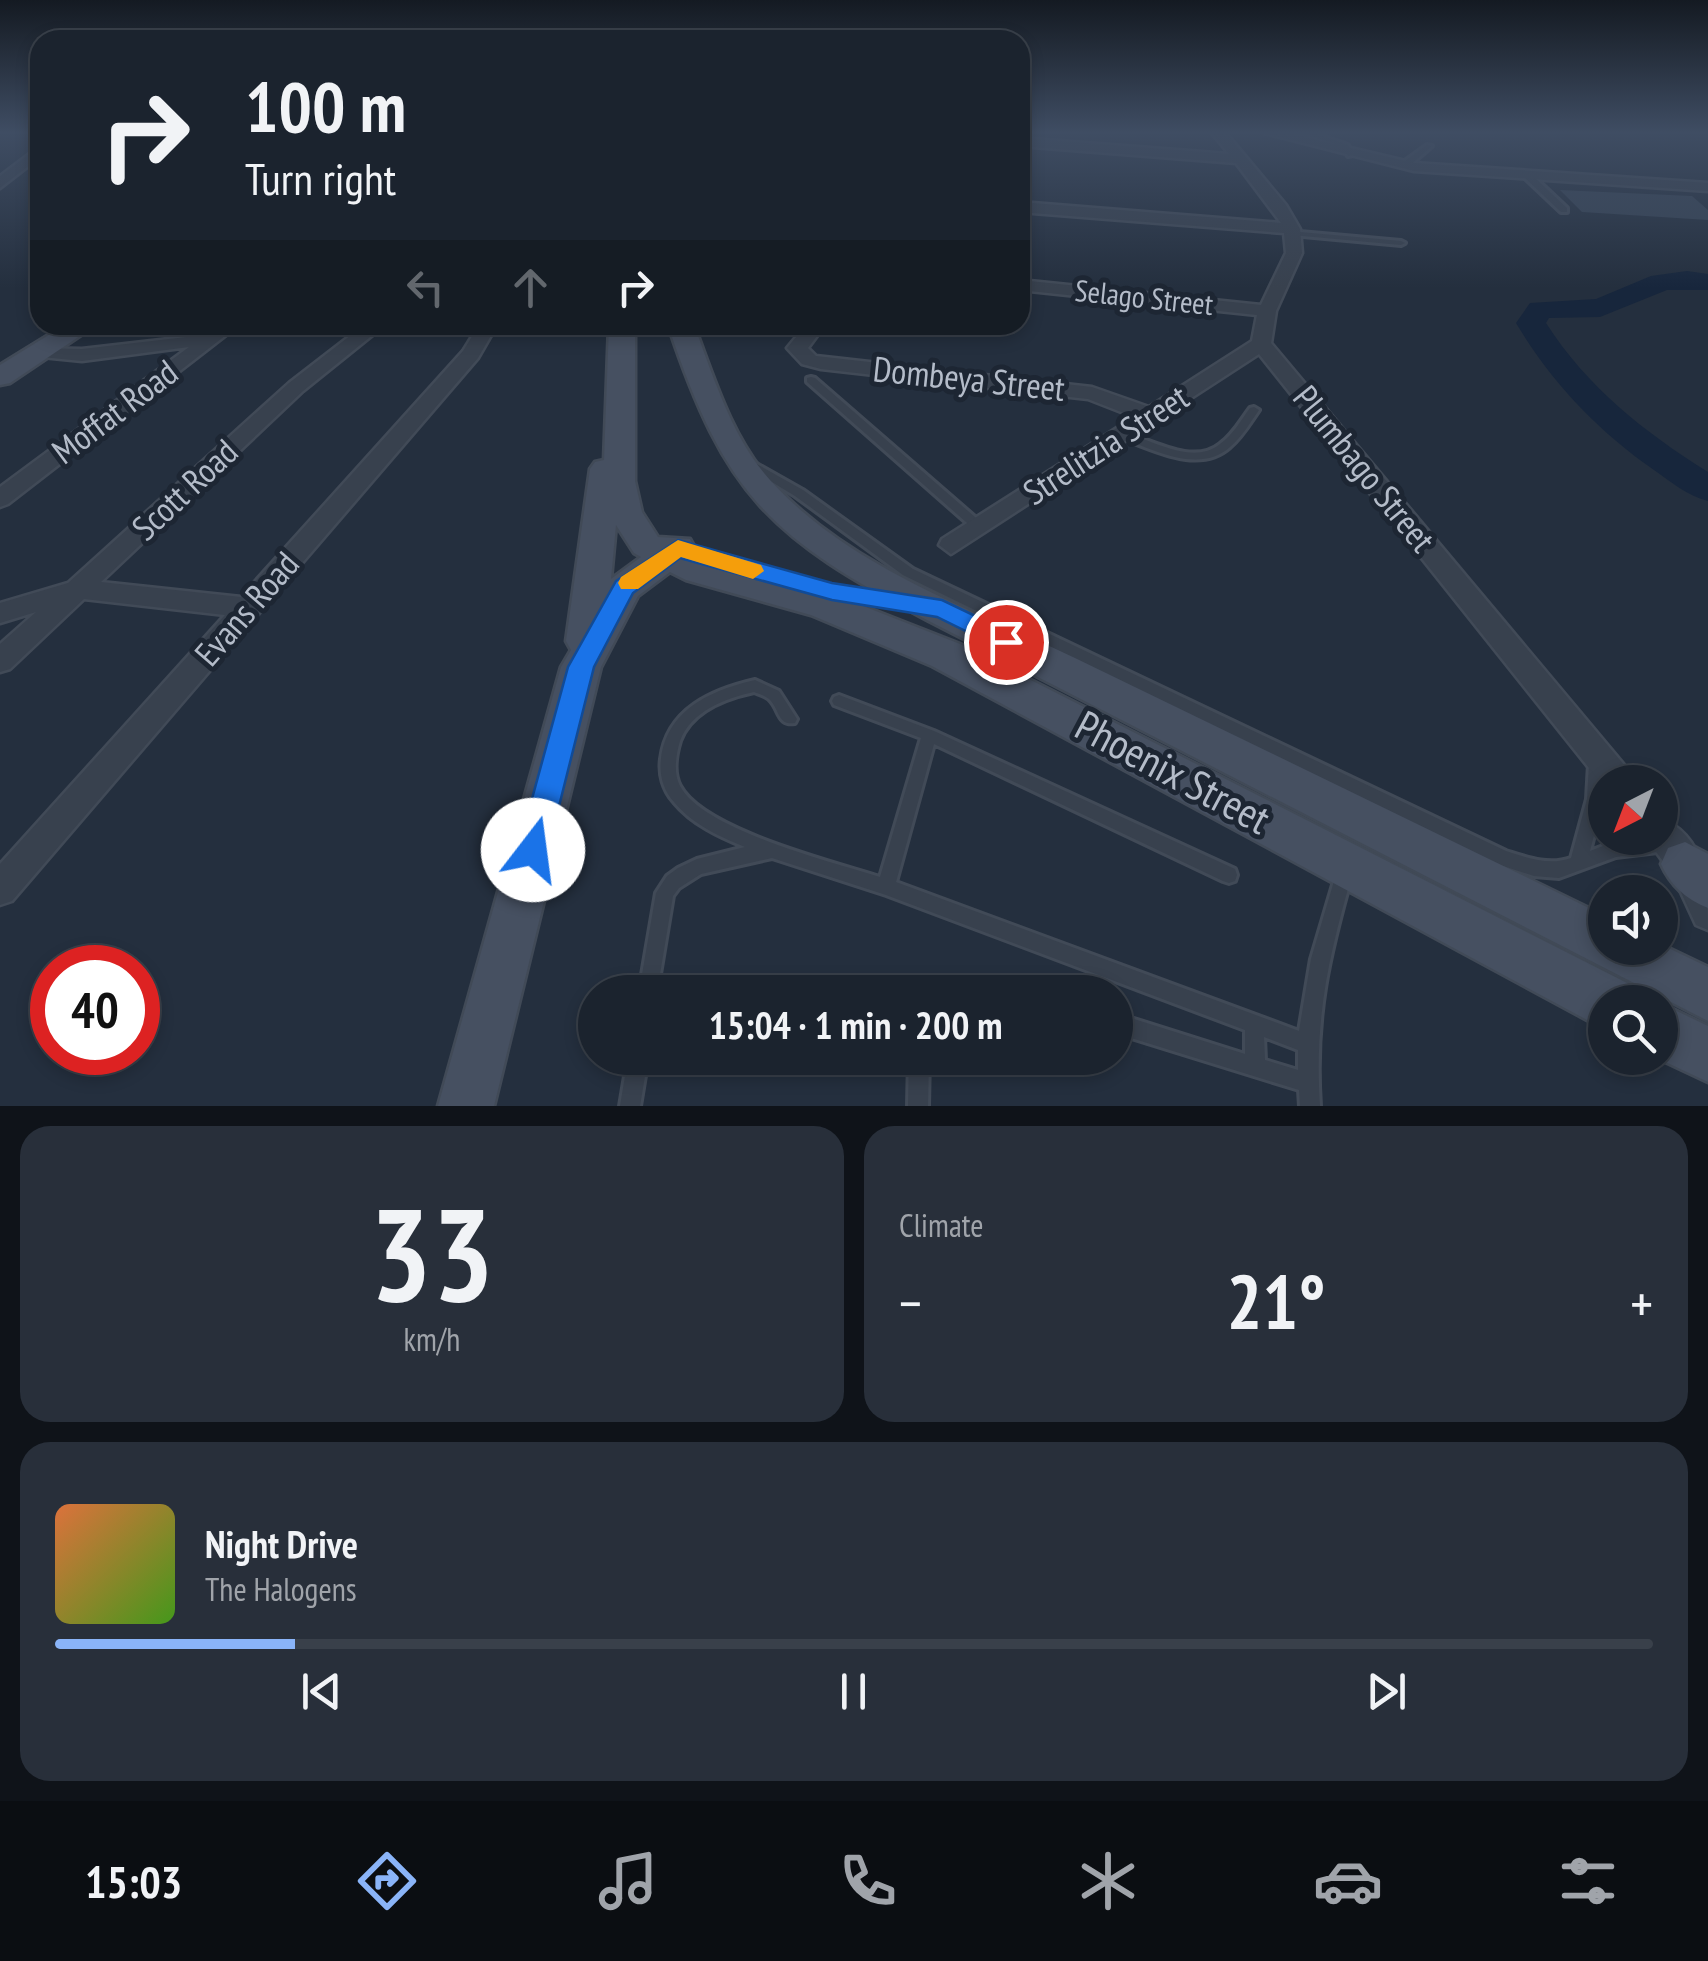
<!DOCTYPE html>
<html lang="en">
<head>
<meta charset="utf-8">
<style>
	:root { --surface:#1b232e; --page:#282f3a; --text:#f1f3f6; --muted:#a0a4aa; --line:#39404a; --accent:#8ab4f8 }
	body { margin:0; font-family:"PT Sans Narrow",sans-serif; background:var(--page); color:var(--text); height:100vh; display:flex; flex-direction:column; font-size:38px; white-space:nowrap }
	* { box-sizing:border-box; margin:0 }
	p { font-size:32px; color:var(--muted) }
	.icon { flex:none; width:55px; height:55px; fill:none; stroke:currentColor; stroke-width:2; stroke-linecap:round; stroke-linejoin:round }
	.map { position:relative; height:1106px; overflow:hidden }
	.details { display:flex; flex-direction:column; gap:20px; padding:20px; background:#0f1319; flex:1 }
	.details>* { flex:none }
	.guide { position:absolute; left:30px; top:30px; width:1000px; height:305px; border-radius:30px; box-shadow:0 5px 15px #0003,0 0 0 2px var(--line); background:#1b232e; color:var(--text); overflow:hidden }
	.needle { width:65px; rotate:222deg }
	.controls { position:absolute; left:1588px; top:765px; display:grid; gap:20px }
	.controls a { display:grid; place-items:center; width:90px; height:90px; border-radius:50%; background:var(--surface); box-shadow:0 5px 15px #0003,0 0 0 2px var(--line); font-size:50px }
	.speed { position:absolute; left:30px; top:945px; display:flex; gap:20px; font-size:50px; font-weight:700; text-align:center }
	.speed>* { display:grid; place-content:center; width:130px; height:130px; border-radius:50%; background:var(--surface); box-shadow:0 5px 15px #0003,0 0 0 2px var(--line); line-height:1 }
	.speed .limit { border:15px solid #d22; background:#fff; color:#111 }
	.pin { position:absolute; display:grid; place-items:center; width:85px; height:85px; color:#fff; margin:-42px; border:5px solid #fff; border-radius:50%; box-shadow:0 2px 10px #0007 }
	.me { position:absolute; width:110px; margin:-55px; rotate:15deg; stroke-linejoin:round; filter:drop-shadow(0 0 8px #0008) }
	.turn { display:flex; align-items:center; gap:35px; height:210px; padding:0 50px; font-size:45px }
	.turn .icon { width:130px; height:130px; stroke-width:2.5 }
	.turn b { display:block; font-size:70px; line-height:85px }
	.lanes { display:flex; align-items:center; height:95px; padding:0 50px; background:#0003; justify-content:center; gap:50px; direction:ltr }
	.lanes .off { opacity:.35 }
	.big { font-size:75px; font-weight:800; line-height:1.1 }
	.details .tile { flex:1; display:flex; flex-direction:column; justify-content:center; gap:15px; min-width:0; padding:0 35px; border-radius:30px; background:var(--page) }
	.details .dial { align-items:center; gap:0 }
	.dial b { font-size:130px; line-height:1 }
	.song { display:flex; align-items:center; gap:30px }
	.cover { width:120px; height:120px; border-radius:15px; background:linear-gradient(135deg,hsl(20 70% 55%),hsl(100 70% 35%)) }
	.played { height:10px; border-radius:5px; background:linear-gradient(90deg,var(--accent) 15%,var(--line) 15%) }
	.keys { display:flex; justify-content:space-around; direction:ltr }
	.heat { display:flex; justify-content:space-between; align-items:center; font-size:55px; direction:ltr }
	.details .tiles { flex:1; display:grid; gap:20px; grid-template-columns:1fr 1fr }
	.tile:last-child { grid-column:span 2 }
	.trip { position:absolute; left:578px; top:975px; width:555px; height:100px; border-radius:50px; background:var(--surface); box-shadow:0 5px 15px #0003,0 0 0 2px var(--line); font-weight:800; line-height:100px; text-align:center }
	.tabs { display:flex; height:160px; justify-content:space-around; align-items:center; background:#0b0e12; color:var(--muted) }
	.tabs .icon { width:70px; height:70px }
	.tabs .current { color:var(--accent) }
	.tabs b { font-size:45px; color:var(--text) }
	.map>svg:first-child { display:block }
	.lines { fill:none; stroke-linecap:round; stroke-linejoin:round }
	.river { fill:#17263c; fill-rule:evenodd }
	.building { fill:#364354 }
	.lane-casing { stroke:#414a57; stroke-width:6 }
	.street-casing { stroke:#414a57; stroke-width:5 }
	.secondary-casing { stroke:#414a57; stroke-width:5 }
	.lane { fill:#38414e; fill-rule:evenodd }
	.street { fill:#38414e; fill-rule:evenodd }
	.secondary { fill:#465061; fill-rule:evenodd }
	.route { fill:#1a73e8; stroke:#114b97; stroke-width:2.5 }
	.slow { fill:#f59e0b }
	.labels { text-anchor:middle; stroke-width:10; stroke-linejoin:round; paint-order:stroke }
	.far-street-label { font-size:30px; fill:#b4bcc9; stroke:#1d2633 }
	.street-label { font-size:35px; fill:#b4bcc9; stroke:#1d2633 }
	.near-street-label { font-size:42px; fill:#b4bcc9; stroke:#1d2633 }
</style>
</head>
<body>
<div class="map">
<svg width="1708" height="1106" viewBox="0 0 1708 1106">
	<rect width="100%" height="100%" fill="#242f3e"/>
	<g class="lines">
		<!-- river -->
		<path class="river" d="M 1687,271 L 1708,274 L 1708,290 L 1667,290 L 1600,317 L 1549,318 L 1546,323 C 1587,387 1644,432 1708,472 L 1708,501 C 1688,496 1671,482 1654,470 C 1597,430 1552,383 1516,323 L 1530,303 L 1596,299 L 1651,276 Z"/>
	</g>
	<!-- building -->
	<polygon class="building" points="1560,190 1692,196 1708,210 1708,220 1582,212"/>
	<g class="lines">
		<!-- lane casing -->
		<g class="lane-casing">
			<g id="lane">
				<polygon points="1305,133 1314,133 1348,145 1353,155 1348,156 1343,147"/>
				<polygon points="1427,145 1432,146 1408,167 1402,167 1402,163"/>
				<polygon points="1526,175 1532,175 1567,208 1567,212 1561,212 1526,179"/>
				<polygon points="1289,231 1401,241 1405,243 1401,245 1292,235 1289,235"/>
				<polygon points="811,377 815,378 983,524 985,527 983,530 975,530 807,382 807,378"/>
				<path d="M 1254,407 L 1259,410 C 1250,423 1242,437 1230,447 C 1199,475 1152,449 1119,437 L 1118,435 L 1123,432 C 1152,440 1193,466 1220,444 C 1233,435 1241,420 1250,408 Z"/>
				<path d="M 746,458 L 803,490 L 913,569 L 1506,851 C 1528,858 1549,866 1571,858 L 1587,799 L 1589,764 L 1592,759 L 1597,757 L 1602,759 L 1605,764 L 1603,799 L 1590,851 L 1616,841 L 1666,835 L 1672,838 L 1674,843 L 1672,848 L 1666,851 L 1616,857 L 1559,878 L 1534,876 L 1497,864 L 903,575 L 795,496 L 742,464 L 740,462 Z"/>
				<path d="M 755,680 L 779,691 L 797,719 L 795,723 C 777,726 780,709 769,699 C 764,695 759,694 754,692 C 726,698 691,711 680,741 C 676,754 673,773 680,786 C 703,830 833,862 880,877 L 921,738 L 834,705 L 832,701 L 834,697 L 839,695 L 934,731 L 1235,869 L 1237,875 L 1235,881 L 1229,883 L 1223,881 L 934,744 L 896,882 L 1299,1031 L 1311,959 L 1337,871 L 1339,865 L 1345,863 L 1351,865 L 1353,871 C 1329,955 1314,1017 1320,1106 L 1300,1106 L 1299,1090 L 1115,1033 L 1115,1013 L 1245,1054 L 1245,1030 L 886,895 L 772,858 L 701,874 L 679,888 L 673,896 L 657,992 L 639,992 L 656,893 L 667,876 L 678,868 L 697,859 L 745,847 C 720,837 692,824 674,802 C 663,790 659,774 661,759 C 667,709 712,690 755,680 ZM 1264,1037 L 1298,1050 L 1298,1070 L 1265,1060 Z"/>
				<polygon points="628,1058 648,1058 640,1106 620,1106"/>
				<polygon points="909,1058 929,1058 928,1106 908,1106"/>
			</g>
		</g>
		<!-- street casing -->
		<g class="street-casing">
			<g id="street">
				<polygon points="1212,133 1226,133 1286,205 1300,229 1302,253 1276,311 1271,343 1630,772 1634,782 1605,782 1605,788 1259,354 951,554 939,545 942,539 1134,417 1088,399 821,369 802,364 787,348 806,325 825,325 808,348 816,356 1092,387 1149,407 1252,341 1257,315 1020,290 1020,280 1261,305 1286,253 1284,233 1020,212 1020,202 1281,223 1236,163 1020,146 1020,138 1229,154"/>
				<polygon points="1264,133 1287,133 1414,163 1708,183 1708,191 1414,171"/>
				<polygon points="40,146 40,157 0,188 0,176"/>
				<polygon points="218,325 239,325 8,504 0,507 0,487 189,347 82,361 32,356 32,348 82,349 204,335"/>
				<polygon points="364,325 385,325 303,391 101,582 241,597 463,351 479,325 497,325 478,358 12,901 0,905 0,864 225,615 84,599 10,669 0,672 0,644 36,612 0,623 0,603 68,583 289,383"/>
				<path d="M 1660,818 C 1707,836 1708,888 1708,930 L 1696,925 L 1673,875 L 1646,838 L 1660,838 Z"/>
			</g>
		</g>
		<!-- secondary casing -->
		<g class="secondary-casing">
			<g id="secondary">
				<polygon points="65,325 96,325 10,383 0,385 0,365"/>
				<path d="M 609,325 L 635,325 L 635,481 L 642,512 L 658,537 L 690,539 L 695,548 L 692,553 L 710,561 L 835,595 L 960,644 L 1627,983 L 1634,1002 L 1605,1002 L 1605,1027 L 1589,1021 L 932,666 L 811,615 L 686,580 L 670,572 L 638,596 L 601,667 L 494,1106 L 438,1106 L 561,667 L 571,650 L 566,641 L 590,469 L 595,462 L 604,460 ZM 616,525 L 634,553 L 641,557 L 611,579 Z"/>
				<path d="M 668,325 L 694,325 C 714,378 732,438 770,480 C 848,567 972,609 1075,658 C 1252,744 1429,829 1605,916 L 1605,948 L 1660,948 L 1660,944 L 1708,967 L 1708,1021 L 927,620 C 770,537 725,496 668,325 Z"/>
				<path d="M 1685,842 L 1708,854 L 1708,908 C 1686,899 1671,886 1661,864 L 1668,848 Z"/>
				<polygon points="1660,1003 1708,1026 1708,1082 1657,1058"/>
			</g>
		</g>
		<!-- lane -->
		<use href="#lane" class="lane"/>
		<!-- street -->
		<use href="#street" class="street"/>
		<!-- secondary -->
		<use href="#secondary" class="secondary"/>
	</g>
	<!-- sky -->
	<linearGradient id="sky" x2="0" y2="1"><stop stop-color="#141a22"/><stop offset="0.46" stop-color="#3f4d63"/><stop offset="1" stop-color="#3f4d63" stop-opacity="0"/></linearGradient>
	<rect width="1708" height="288" fill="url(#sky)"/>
	<!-- route -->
	<polygon class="route" points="678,540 832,583 942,600 1015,635 1019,642 1015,648 1006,651 937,617 832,600 680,558 633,593 594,667 548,850 544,860 533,864 522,860 518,850 568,667 616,581"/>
	<!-- slow -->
	<polygon class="slow" points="678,540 761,565 764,571 753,579 681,557 638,589 621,589 618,583 621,577"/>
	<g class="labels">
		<!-- far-street labels -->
		<g class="far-street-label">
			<text transform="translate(1144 298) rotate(6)" y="10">Selago Street</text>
		</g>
		<!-- street labels -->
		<g class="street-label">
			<text transform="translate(969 379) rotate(6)" y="12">Dombeya Street</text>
			<text transform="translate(115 412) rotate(-37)" y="12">Moffat Road</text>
			<text transform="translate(1106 445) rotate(-33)" y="12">Strelitzia Street</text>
			<text transform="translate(1364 469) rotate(51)" y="12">Plumbago Street</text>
			<text transform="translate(185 490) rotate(-43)" y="12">Scott Road</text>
			<text transform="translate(247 609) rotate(-49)" y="12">Evans Road</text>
		</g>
		<!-- near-street labels -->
		<g class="near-street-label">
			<text transform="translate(1173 772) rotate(28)" y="15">Phoenix Street</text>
		</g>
	</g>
</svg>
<div class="controls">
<a><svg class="needle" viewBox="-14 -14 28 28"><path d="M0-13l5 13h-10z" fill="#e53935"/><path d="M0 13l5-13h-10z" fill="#a0a4aa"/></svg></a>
<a><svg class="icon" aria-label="sound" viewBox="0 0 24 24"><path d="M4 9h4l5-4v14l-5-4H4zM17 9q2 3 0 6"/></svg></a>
<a><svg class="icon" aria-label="search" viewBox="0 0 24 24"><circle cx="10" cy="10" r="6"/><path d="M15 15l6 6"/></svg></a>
</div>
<div class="speed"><div class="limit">40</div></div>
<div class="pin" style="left:1006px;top:642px;background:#d93025"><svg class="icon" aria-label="arrive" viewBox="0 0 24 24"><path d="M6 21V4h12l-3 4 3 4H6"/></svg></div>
<svg class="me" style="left:533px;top:850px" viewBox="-20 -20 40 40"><circle r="19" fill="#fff"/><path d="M0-13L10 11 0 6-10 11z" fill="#1a73e8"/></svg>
<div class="trip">15:04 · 1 min · 200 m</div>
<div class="guide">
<div class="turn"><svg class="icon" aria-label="right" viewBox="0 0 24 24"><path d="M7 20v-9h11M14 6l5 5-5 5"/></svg><div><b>100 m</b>Turn right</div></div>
<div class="lanes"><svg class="icon off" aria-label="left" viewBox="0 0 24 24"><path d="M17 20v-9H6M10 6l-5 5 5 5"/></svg><svg class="icon off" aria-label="ahead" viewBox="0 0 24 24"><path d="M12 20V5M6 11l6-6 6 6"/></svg><svg class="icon" aria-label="right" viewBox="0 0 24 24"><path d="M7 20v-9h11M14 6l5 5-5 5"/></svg></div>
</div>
</div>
<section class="details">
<div class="tiles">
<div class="tile dial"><b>33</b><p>km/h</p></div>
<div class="tile"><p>Climate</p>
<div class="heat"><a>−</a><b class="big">21°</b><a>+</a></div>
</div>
<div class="tile">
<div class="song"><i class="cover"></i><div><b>Night Drive</b><p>The Halogens</p></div></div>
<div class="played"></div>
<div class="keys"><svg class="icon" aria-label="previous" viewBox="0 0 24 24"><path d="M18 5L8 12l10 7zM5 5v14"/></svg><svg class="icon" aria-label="pause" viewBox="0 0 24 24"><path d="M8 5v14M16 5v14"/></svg><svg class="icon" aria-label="next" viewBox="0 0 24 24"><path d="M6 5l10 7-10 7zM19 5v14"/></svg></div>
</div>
</div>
</section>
<nav class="tabs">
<b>15:03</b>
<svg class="icon current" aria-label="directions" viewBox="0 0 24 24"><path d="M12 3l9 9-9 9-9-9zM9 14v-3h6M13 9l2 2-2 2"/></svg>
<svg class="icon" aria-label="music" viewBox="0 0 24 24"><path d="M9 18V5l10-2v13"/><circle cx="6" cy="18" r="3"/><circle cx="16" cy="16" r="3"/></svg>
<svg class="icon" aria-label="phone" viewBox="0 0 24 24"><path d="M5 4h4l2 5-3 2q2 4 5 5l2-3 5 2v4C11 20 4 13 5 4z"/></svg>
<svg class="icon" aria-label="climate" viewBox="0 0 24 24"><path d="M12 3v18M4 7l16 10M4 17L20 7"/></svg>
<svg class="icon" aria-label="car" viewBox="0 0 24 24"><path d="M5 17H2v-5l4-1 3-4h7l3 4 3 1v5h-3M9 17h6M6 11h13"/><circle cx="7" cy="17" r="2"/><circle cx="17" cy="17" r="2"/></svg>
<svg class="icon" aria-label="filters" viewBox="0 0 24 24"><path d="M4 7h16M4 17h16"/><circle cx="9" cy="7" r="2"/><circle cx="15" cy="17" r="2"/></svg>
</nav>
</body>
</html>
